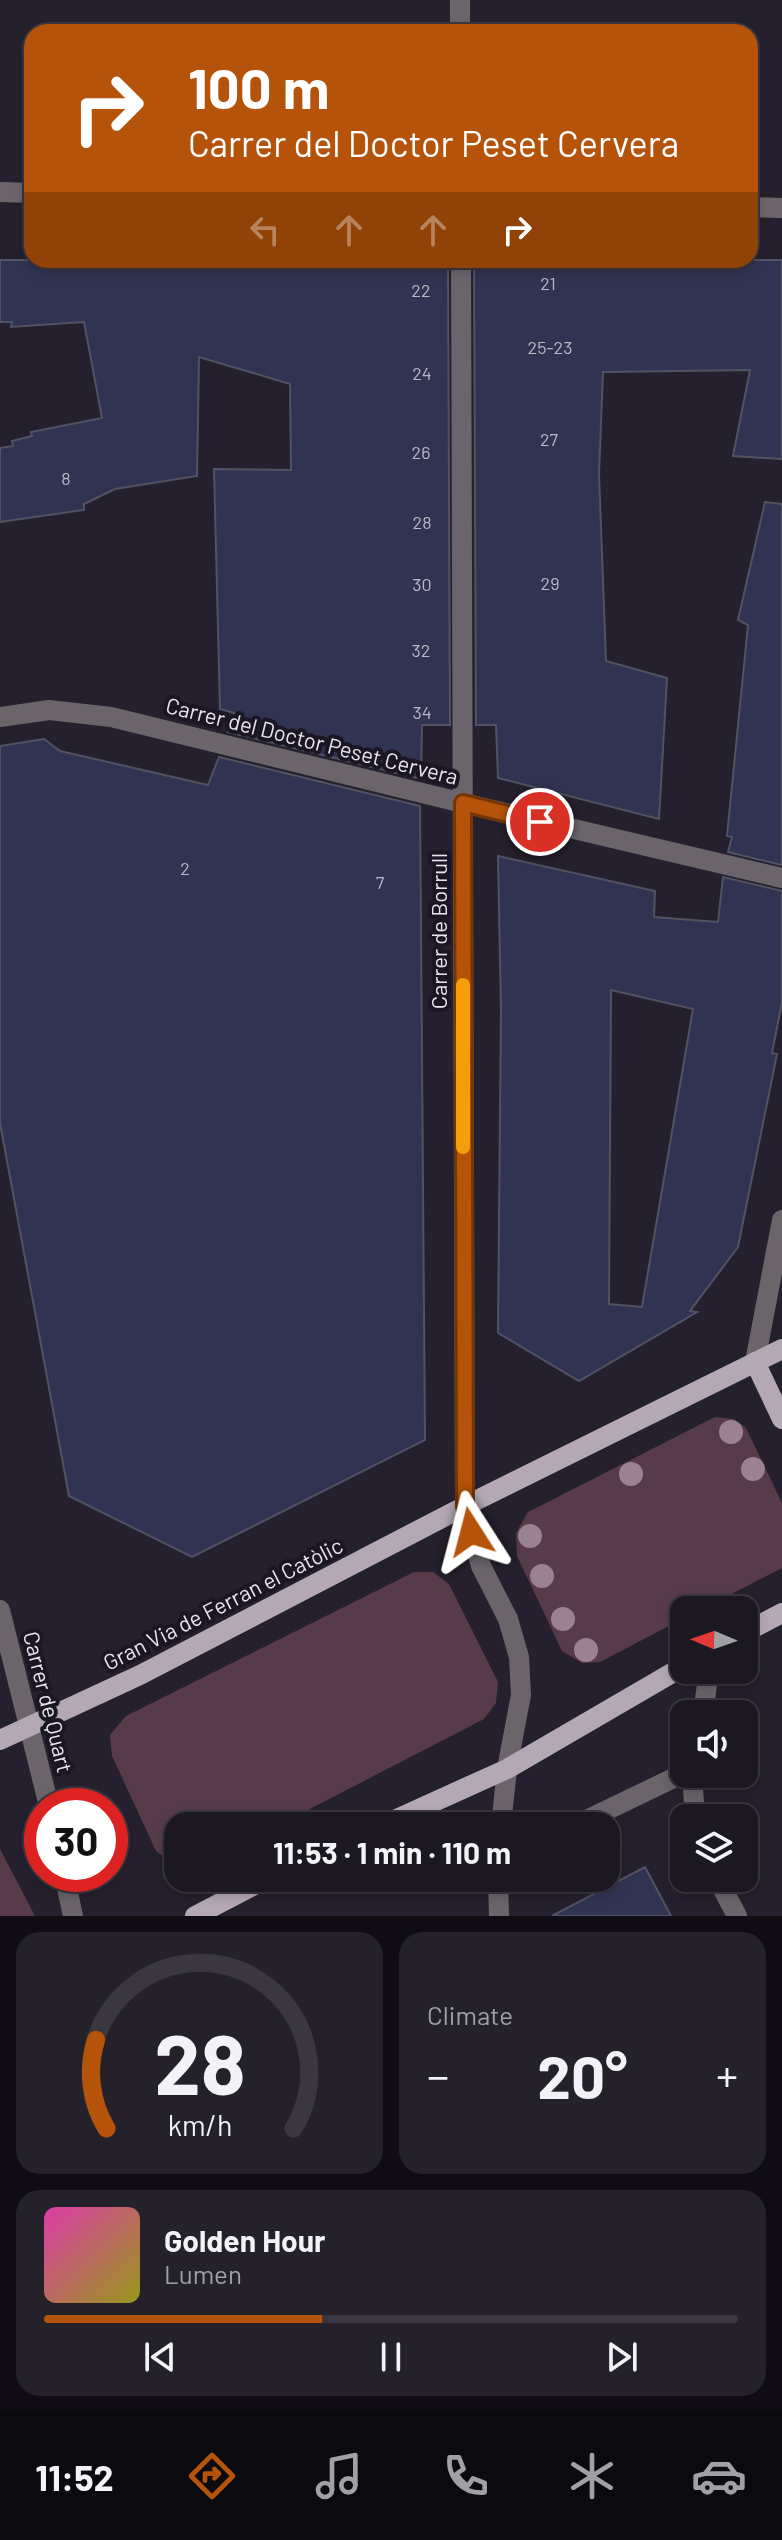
<!DOCTYPE html>
<html lang="en">
<head>
<meta charset="utf-8">
<style>
	:root { --surface:#1c1822; --page:#25212a; --text:#f1f3f6; --muted:#a0a0a5; --line:#3a3740; --accent:#b45309 }
	body { margin:0; font-family:Barlow,sans-serif; background:var(--page); color:var(--text); height:100vh; display:flex; flex-direction:column; font-size:30px; white-space:nowrap }
	* { box-sizing:border-box; margin:0 }
	p { font-size:26px; color:var(--muted) }
	.icon { flex:none; width:44px; height:44px; fill:none; stroke:currentColor; stroke-width:2; stroke-linecap:round; stroke-linejoin:round }
	.map { position:relative; height:1916px; overflow:hidden }
	.panel { display:flex; flex-direction:column; gap:16px; padding:16px; background:#0f0d13; flex:1 }
	.panel>* { flex:none }
	.banner { position:absolute; left:24px; top:24px; width:734px; height:244px; border-radius:24px; box-shadow:0 4px 12px #0003,0 0 0 2px var(--line); background:#b45309; color:#fff; overflow:hidden }
	.needle { width:52px; rotate:272deg }
	.buttons { position:absolute; left:670px; top:1596px; display:grid; gap:16px }
	.buttons a { display:grid; place-items:center; width:88px; height:88px; border-radius:16px; background:var(--surface); box-shadow:0 4px 12px #0003,0 0 0 2px var(--line); font-size:40px }
	.speed { position:absolute; left:24px; top:1788px; display:flex; gap:16px; font-size:40px; font-weight:700; text-align:center }
	.speed>* { display:grid; place-content:center; width:104px; height:104px; border-radius:50%; background:var(--surface); box-shadow:0 4px 12px #0003,0 0 0 2px var(--line); line-height:1 }
	.speed .limit { border:12px solid #d22; background:#fff; color:#111 }
	.pin { position:absolute; display:grid; place-items:center; width:68px; height:68px; color:#fff; margin:-34px; border:4px solid #fff; border-radius:50%; box-shadow:0 2px 8px #0007 }
	.me { position:absolute; width:88px; margin:-44px; rotate:351deg; stroke-linejoin:round; filter:drop-shadow(0 0 6px #0008) }
	.turn { display:flex; align-items:center; gap:28px; height:168px; padding:0 32px; font-size:36px }
	.turn .icon { width:104px; height:104px; stroke-width:2.5 }
	.turn b { display:block; font-size:56px; line-height:68px }
	.lanes { display:flex; align-items:center; height:76px; padding:0 32px; background:#0003; justify-content:center; gap:40px; direction:ltr }
	.lanes .off { opacity:.35 }
	.big { font-size:60px; font-weight:700; line-height:1.1 }
	.panel .tile { flex:1; display:flex; flex-direction:column; justify-content:center; gap:12px; min-width:0; padding:0 28px; border-radius:24px; background:var(--page) }
	.panel .dial { align-items:center; gap:0 }
	.dial svg { height:208px; overflow:visible; fill:none; stroke:var(--line); stroke-width:7; stroke-linecap:round; text-anchor:middle }
	.dial text { fill:var(--text); stroke:none }
	.song { display:flex; align-items:center; gap:24px }
	.cover { width:96px; height:96px; border-radius:12px; background:linear-gradient(135deg,hsl(320 70% 55%),hsl(60 70% 35%)) }
	.played { height:8px; border-radius:4px; background:linear-gradient(90deg,var(--accent) 40%,var(--line) 40%) }
	.keys { display:flex; justify-content:space-around; direction:ltr }
	.heat { display:flex; justify-content:space-between; align-items:center; font-size:44px; direction:ltr }
	.panel .tiles { flex:1; display:grid; gap:16px; grid-template-columns:1fr 1fr }
	.tile:last-child { grid-column:span 2 }
	.trip { position:absolute; left:164px; top:1812px; width:456px; height:80px; border-radius:24px; background:var(--surface); box-shadow:0 4px 12px #0003,0 0 0 2px var(--line); font-weight:700; line-height:80px; text-align:center }
	.menu { display:flex; height:128px; justify-content:space-around; align-items:center; background:#0b0a0e; color:var(--muted) }
	.menu .icon { width:56px; height:56px }
	.menu .current { color:var(--accent) }
	.menu b { font-size:36px; color:var(--text) }
	.map>svg:first-child { display:block }
	.green { fill:#573b4a }
	.building { fill:#313352; stroke:#515362; stroke-width:2; fill-rule:evenodd }
	.lines { fill:none; stroke-linecap:round; stroke-linejoin:round }
	.pedestrian { stroke:#6b656b; stroke-width:20 }
	.minor { stroke:#6b656b; stroke-width:20 }
	.tertiary { stroke:#6b656b; stroke-width:20 }
	.primary { stroke:#b4a8b4; stroke-width:20 }
	.tree { fill:#9a8293 }
	.route-casing { stroke:#753606; stroke-width:20 }
	.route { stroke:#b45309; stroke-width:14 }
	.slow { stroke:#f59e0b; stroke-width:14 }
	.labels { text-anchor:middle; stroke-width:8; stroke-linejoin:round; paint-order:stroke }
	.number-label { font-size:18px; fill:#bab8c7 }
	.street-label { font-size:22px; fill:#e8e5ee; stroke:#1b1623 }
</style>
</head>
<body>
<div class="map">
<svg width="782" height="1916" viewBox="0 0 782 1916">
	<rect width="100%" height="100%" fill="#25202d"/>
	<!-- green -->
	<g class="green">
		<polygon points="715,1417 734,1419 746,1428 782,1503 782,1568 700,1610 684,1610 684,1618 600,1662 582,1663 562,1651 517,1556 516,1533 528,1512"/>
		<polygon points="414,1572 433,1572 449,1584 498,1682 496,1703 484,1719 277,1826 178,1826 178,1867 156,1851 112,1756 110,1735 126,1716"/>
		<polygon points="0,1849 35,1916 0,1916"/>
	</g>
	<!-- building -->
	<g class="building">
		<polygon points="0,260 448,260 450,725 422,725 421,779 228,732 234,713 220,709 214,469 291,470 290,384 199,357 197,476 115,489 84,504 84,510 0,522 0,448 13,446 12,441 32,436 31,432 102,418 84,322 11,327 12,322 0,322"/>
		<polygon points="474,260 782,260 782,459 733,456 750,370 603,372 599,474 606,661 667,678 659,819 498,778 496,725 476,725"/>
		<polygon points="765,502 782,504 782,865 728,852 732,837 727,836 748,625 738,620"/>
		<polygon points="44,739 60,751 208,785 219,757 420,806 425,1440 192,1557 69,1496 0,1123 0,746"/>
		<path d="M 498,856 L 655,891 L 654,917 L 718,922 L 723,877 L 782,891 L 782,1002 L 772,1053 L 777,1054 L 738,1247 L 690,1311 L 697,1312 L 579,1381 L 498,1333 L 501,1010 ZM 611,990 L 693,1009 L 642,1307 L 609,1304 Z"/>
		<polygon points="645,1867 671,1916 552,1916"/>
	</g>
	<g class="lines">
		<!-- pedestrian -->
		<polyline class="pedestrian" points="0,717 49,710 111,717 463,803"/>
		<!-- minor -->
		<g class="minor">
			<polyline points="460,0 460,32"/>
			<polyline points="0,192 32,193"/>
			<polyline points="750,207 782,208"/>
			<polyline points="461,260 465,1506 481,1566 508,1619 519,1657 521,1695 507,1769 501,1826"/>
			<polyline points="463,803 782,878"/>
			<polyline points="755,1362 782,1220"/>
			<polyline points="703,1714 709,1670"/>
			<polyline points="692,1774 695,1818"/>
			<polyline points="574,1826 684,1773"/>
			<polyline points="498,1878 499,1916"/>
			<polyline points="717,1878 737,1916"/>
		</g>
		<!-- tertiary -->
		<g class="tertiary">
			<polyline points="0,1610 49,1806"/>
			<polyline points="64,1874 73,1916"/>
		</g>
		<!-- primary -->
		<g class="primary">
			<polyline points="755,1362 782,1419"/>
			<polyline points="744,1633 782,1613"/>
			<polyline points="0,1740 140,1675 465,1506 782,1349"/>
			<polyline points="381,1826 507,1769 684,1666"/>
			<polyline points="195,1916 268,1878"/>
		</g>
	</g>
	<!-- trees -->
	<g class="tree">
		<circle cx="731" cy="1432" r="12"/>
		<circle cx="753" cy="1469" r="12"/>
		<circle cx="631" cy="1474" r="12"/>
		<circle cx="530" cy="1536" r="12"/>
		<circle cx="542" cy="1576" r="12"/>
		<circle cx="563" cy="1619" r="12"/>
		<circle cx="586" cy="1650" r="12"/>
	</g>
	<g class="lines">
		<!-- route casing -->
		<g class="route-casing">
			<polyline id="route" points="471,1532 465,1506 463,803 540,822"/>
		</g>
		<!-- route -->
		<use href="#route" class="route"/>
		<!-- slow -->
		<polyline class="slow" points="463,985 463,1147"/>
	</g>
	<g class="labels">
		<!-- number labels -->
		<g class="number-label">
			<text x="548" y="290">21</text>
			<text x="421" y="297">22</text>
			<text x="550" y="354">25-23</text>
			<text x="422" y="380">24</text>
			<text x="549" y="446">27</text>
			<text x="421" y="459">26</text>
			<text x="66" y="485">8</text>
			<text x="422" y="529">28</text>
			<text x="550" y="590">29</text>
			<text x="422" y="591">30</text>
			<text x="421" y="657">32</text>
			<text x="422" y="719">34</text>
			<text x="185" y="875">2</text>
			<text x="380" y="889">7</text>
		</g>
		<!-- street labels -->
		<g class="street-label">
			<text transform="translate(312 741) rotate(14)" y="8">Carrer del Doctor Peset Cervera</text>
			<text transform="translate(439 931) rotate(-90)" y="8">Carrer de Borrull</text>
			<text transform="translate(223 1604) rotate(-27)" y="8">Gran Via de Ferran el Catòlic</text>
			<text transform="translate(48 1702) rotate(76)" y="8">Carrer de Quart</text>
		</g>
	</g>
</svg>
<div class="buttons">
<a><svg class="needle" viewBox="-14 -14 28 28"><path d="M0-13l5 13h-10z" fill="#e53935"/><path d="M0 13l5-13h-10z" fill="#a0a0a5"/></svg></a>
<a><svg class="icon" aria-label="sound" viewBox="0 0 24 24"><path d="M4 9h4l5-4v14l-5-4H4zM17 9q2 3 0 6"/></svg></a>
<a><svg class="icon" aria-label="layers" viewBox="0 0 24 24"><path d="M12 4l9 5-9 5-9-5zM3 14l9 5 9-5"/></svg></a>
</div>
<div class="speed"><div class="limit">30</div></div>
<div class="pin" style="left:540px;top:822px;background:#d93025"><svg class="icon" aria-label="arrive" viewBox="0 0 24 24"><path d="M6 21V4h12l-3 4 3 4H6"/></svg></div>
<svg class="me" style="left:471px;top:1532px" viewBox="-20 -20 40 40"><path d="M0-17L14 15 0 8-14 15z" fill="#b45309" stroke="#fff" stroke-width="4"/></svg>
<div class="trip">11:53 · 1 min · 110 m</div>
<div class="banner">
<div class="turn"><svg class="icon" aria-label="right" viewBox="0 0 24 24"><path d="M7 20v-9h11M14 6l5 5-5 5"/></svg><div><b>100 m</b>Carrer del Doctor Peset Cervera</div></div>
<div class="lanes"><svg class="icon off" aria-label="left" viewBox="0 0 24 24"><path d="M17 20v-9H6M10 6l-5 5 5 5"/></svg><svg class="icon off" aria-label="ahead" viewBox="0 0 24 24"><path d="M12 20V5M6 11l6-6 6 6"/></svg><svg class="icon off" aria-label="ahead" viewBox="0 0 24 24"><path d="M12 20V5M6 11l6-6 6 6"/></svg><svg class="icon" aria-label="right" viewBox="0 0 24 24"><path d="M7 20v-9h11M14 6l5 5-5 5"/></svg></div>
</div>
</div>
<section class="panel">
<div class="tiles">
<div class="tile dial"><svg viewBox="0 0 100 80">
<path d="M14 69A42 42 0 1 1 86 69"/>
<path d="M14 69A42 42 0 0 1 10 35" stroke="#b45309"/>
<text x="50" y="56" font-size="32" font-weight="700">28</text>
<text x="50" y="72" font-size="11">km/h</text>
</svg></div>
<div class="tile"><p>Climate</p>
<div class="heat"><a>−</a><b class="big">20°</b><a>+</a></div>
</div>
<div class="tile">
<div class="song"><i class="cover"></i><div><b>Golden Hour</b><p>Lumen</p></div></div>
<div class="played"></div>
<div class="keys"><svg class="icon" aria-label="previous" viewBox="0 0 24 24"><path d="M18 5L8 12l10 7zM5 5v14"/></svg><svg class="icon" aria-label="pause" viewBox="0 0 24 24"><path d="M8 5v14M16 5v14"/></svg><svg class="icon" aria-label="next" viewBox="0 0 24 24"><path d="M6 5l10 7-10 7zM19 5v14"/></svg></div>
</div>
</div>
</section>
<nav class="menu">
<b>11:52</b>
<svg class="icon current" aria-label="directions" viewBox="0 0 24 24"><path d="M12 3l9 9-9 9-9-9zM9 14v-3h6M13 9l2 2-2 2"/></svg>
<svg class="icon" aria-label="music" viewBox="0 0 24 24"><path d="M9 18V5l10-2v13"/><circle cx="6" cy="18" r="3"/><circle cx="16" cy="16" r="3"/></svg>
<svg class="icon" aria-label="phone" viewBox="0 0 24 24"><path d="M5 4h4l2 5-3 2q2 4 5 5l2-3 5 2v4C11 20 4 13 5 4z"/></svg>
<svg class="icon" aria-label="climate" viewBox="0 0 24 24"><path d="M12 3v18M4 7l16 10M4 17L20 7"/></svg>
<svg class="icon" aria-label="car" viewBox="0 0 24 24"><path d="M5 17H2v-5l4-1 3-4h7l3 4 3 1v5h-3M9 17h6M6 11h13"/><circle cx="7" cy="17" r="2"/><circle cx="17" cy="17" r="2"/></svg>
</nav>
</body>
</html>
